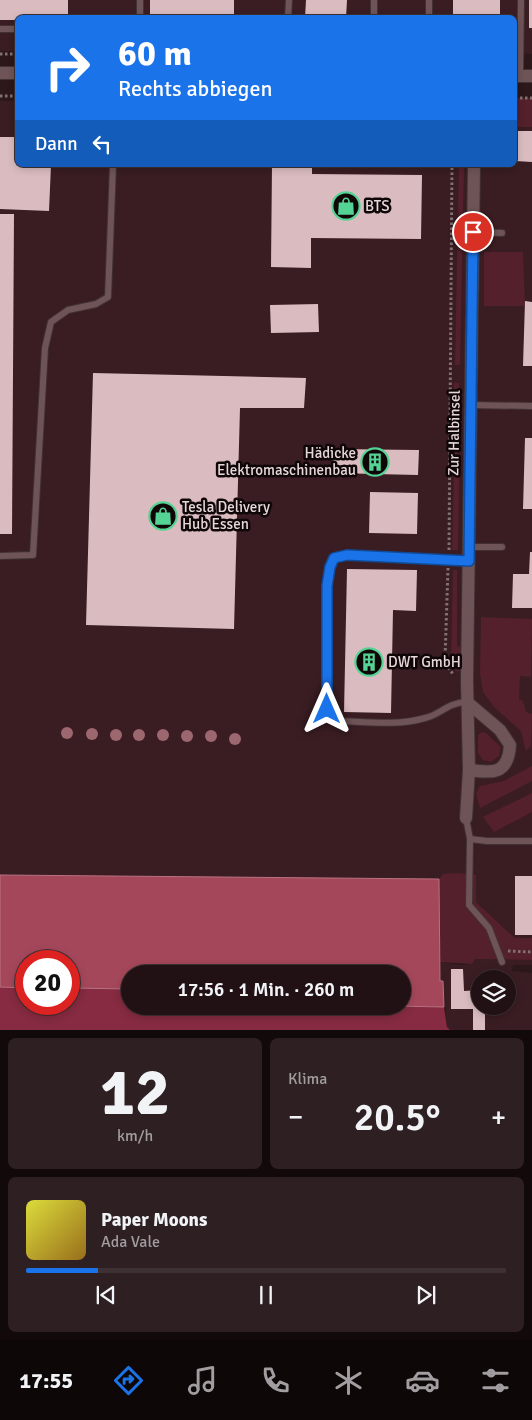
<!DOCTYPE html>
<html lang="de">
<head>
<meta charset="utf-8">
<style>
	:root { --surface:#211114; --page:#2d1f22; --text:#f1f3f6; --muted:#a29da0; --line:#3e3134; --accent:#1a73e8 }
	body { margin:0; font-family:Signika,sans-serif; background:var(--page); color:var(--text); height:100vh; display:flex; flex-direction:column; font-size:19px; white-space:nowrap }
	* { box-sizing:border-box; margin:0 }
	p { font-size:16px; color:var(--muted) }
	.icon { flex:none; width:28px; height:28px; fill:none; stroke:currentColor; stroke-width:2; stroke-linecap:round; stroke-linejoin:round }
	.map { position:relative; height:1030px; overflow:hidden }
	.drawer { display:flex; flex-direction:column; gap:8px; padding:8px; background:#12090b; flex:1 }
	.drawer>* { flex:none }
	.guide { position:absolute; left:15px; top:15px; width:502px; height:152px; border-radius:8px; box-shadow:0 2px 8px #0003,0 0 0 1px var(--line); background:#1a73e8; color:#fff; overflow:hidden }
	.controls { position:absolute; left:471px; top:970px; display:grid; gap:10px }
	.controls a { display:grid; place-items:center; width:45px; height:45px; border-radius:50%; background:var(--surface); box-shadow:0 2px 8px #0003,0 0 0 1px var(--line); font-size:25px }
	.speed { position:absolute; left:15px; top:950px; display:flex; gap:10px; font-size:25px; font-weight:700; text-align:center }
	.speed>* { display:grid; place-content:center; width:65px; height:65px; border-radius:50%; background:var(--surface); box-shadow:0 2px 8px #0003,0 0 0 1px var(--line); line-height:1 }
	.speed .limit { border:8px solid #d22; background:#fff; color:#111 }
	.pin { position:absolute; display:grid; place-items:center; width:42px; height:42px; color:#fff; margin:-21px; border:2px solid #fff; border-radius:50%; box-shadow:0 1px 5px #0007 }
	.me { position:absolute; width:55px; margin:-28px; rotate:0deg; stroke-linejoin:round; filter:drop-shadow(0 0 4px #0008) }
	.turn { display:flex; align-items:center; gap:18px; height:105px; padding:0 20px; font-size:22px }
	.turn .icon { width:65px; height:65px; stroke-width:2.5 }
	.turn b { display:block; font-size:35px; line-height:42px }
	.then { display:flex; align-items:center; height:48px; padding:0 20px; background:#0003; gap:10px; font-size:19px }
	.big { font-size:38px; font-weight:600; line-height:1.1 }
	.drawer .tile { flex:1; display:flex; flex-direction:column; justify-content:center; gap:8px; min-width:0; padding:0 18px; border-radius:8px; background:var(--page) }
	.drawer .dial { align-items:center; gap:0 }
	.dial b { font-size:65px; line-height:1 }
	.song { display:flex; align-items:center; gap:15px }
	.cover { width:60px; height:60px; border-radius:8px; background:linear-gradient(135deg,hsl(60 70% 55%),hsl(40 70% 35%)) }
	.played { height:5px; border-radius:2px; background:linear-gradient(90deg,var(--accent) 15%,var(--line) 15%) }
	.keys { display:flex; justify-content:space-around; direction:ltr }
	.heat { display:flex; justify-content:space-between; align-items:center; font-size:28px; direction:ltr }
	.drawer .tiles { flex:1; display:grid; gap:8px; grid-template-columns:1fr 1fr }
	.tile:last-child { grid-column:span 2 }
	.trip { position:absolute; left:121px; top:965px; width:290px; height:50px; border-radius:25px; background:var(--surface); box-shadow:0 2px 8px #0003,0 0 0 1px var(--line); font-weight:600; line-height:50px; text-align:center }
	.dock { display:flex; height:80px; justify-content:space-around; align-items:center; background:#0d0708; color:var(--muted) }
	.dock .icon { width:35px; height:35px }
	.dock .active { color:var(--accent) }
	.dock b { font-size:22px; color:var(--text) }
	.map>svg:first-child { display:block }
	.built { fill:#391d22; fill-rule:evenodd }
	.green { fill:#54202b }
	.forest { fill:#862b41 }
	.water { fill:#a5475b; stroke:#b97281 }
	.building { fill:#dabcc0 }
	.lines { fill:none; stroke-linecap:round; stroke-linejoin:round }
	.lane-casing { stroke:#423234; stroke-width:8 }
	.street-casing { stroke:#423234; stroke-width:14 }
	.path { stroke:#827072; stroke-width:3; stroke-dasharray:2.5 2.5; stroke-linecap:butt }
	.lane { stroke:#6e5457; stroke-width:6 }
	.street { stroke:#6e5457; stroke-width:12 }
	.tree { fill:#9c676f }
	.route-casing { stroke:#114b97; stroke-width:12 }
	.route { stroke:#1a73e8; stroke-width:9 }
	.labels { text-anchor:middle; stroke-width:5; stroke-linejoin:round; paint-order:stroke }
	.poi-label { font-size:15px; fill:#e7d7d9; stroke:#0e0607; text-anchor:start }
	.street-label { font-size:15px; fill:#e7d7d9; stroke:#0e0607 }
</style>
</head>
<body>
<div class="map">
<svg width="532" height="1030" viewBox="0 0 532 1030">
	<rect width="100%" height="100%" fill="#2c171a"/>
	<!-- built -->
	<g class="built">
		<polygon points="0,0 532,0 532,54 515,53 515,18 18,18 17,51 0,51"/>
		<polygon points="515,98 532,98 532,938 515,938 476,902 476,875 443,874 439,879 0,875 0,101 17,101 18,165 515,165"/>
		<path d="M 475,959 L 532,960 L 532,965 L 513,965 L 512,971 L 532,973 L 532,1030 L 450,1030 L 447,1028 L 443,981 L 440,981 L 440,962 L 464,965 ZM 480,979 L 508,979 L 508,1006 L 480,1006 Z"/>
	</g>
	<!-- green -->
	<g class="green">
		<rect x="515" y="98" width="17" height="29"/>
		<polygon points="459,165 464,165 460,365 455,365"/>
		<polygon points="484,252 523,252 525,306 484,306"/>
		<polygon points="454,383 459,383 458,458 454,457"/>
		<polygon points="459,473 458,550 452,550 454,474"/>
		<polygon points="453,570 457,570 457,646 461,647 460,671 456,671 451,660"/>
		<polygon points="481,617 532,619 531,677 520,676 519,699 523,701 526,712 532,714 531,746 526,751 521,731 494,707 483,692 480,674"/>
		<polygon points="482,732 486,733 501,747 499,756 491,762 483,760 478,753 478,735"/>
		<polygon points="532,766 532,781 480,808 476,794 480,786 504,781"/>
		<polygon points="532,793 532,812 494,832 483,817"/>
		<polygon points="458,873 476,875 476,902 515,938 532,938 532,960 475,959 472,964 440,962 439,879 443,874"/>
	</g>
	<!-- forest -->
	<polygon class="forest" points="0,987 26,988 26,1004 69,1004 69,988 130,989 130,1006 444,1007 447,1027 450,1030 0,1030"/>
	<!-- water -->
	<polygon class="water" points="0,875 439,879 440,981 443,981 444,1007 395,1006 402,1006 402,974 130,974 130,989 69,988 69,961 26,961 26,988 0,987"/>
	<!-- building -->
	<g class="building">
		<polygon points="0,0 68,0 68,18 18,18 18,20 0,20"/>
		<rect x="150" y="0" width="84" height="18"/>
		<polygon points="306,0 347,0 346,18 305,18"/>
		<rect x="453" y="0" width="47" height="18"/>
		<rect x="529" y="0" width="3" height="28"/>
		<polygon points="515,131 532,131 532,162 515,161"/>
		<polygon points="0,137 18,137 18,165 51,165 49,211 0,209"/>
		<polygon points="272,165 312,165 312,174 422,175 421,239 311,238 311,268 271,267"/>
		<polygon points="0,214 14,214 12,534 0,534"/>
		<polygon points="525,301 532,302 532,366 523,366"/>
		<polygon points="318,304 319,332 271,333 270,305"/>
		<polygon points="93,373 306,378 304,408 240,408 234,629 86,625"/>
		<polygon points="525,438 532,438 532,509 523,509"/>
		<polygon points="333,449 419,450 418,475 332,473"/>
		<polygon points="370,492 418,493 417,534 369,533"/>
		<polygon points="530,552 532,552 532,608 512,608 513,574 529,574"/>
		<polygon points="347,569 417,570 416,611 393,610 391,713 344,712"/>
		<rect x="515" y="876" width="17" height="59"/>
		<polygon points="451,969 463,969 464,991 480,990 480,1006 485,1006 485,1030 473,1030 473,1009 451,1009"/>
	</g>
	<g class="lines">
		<!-- lane casing -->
		<g class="lane-casing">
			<g id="lane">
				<polyline points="140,18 140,0"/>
				<polyline points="288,18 289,0"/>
				<polyline points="374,18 374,0"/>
				<polyline points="429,18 429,0"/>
				<polyline points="0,29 18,29"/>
				<polyline points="520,76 521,0"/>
				<polyline points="473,232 502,233"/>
				<polyline points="471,405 532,406"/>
				<polyline points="469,547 502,547"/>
				<polyline points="0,556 33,555 45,348 51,322 68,310 96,304 108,297 113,165"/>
				<path d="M 467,702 C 446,703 442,714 425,718 C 398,726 367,722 339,721 L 332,716 L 327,709 L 327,586 L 330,567 L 334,559 L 347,555 L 469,561"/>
				<polyline points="466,818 470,839 469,905 489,928 502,962"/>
				<polyline points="470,839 487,841 532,841"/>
			</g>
		</g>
		<!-- street casing -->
		<g class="street-casing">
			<g id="street">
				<polyline points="0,73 18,73"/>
				<polyline points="515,76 532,76"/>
				<path d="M 467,702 L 500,730 L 510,745 C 508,775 493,773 469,770"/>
				<polyline points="466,818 469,770 467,680 474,165"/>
			</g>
		</g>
		<!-- path -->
		<g class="path">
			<polyline points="0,54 18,54"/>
			<polyline points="0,96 18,96"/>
			<polyline points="515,98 532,98"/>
			<polyline points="449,550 452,165"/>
			<polyline points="448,568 445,659 449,669 454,675"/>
			<polyline points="508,951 532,952"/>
		</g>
		<!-- lane -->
		<use href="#lane" class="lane"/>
		<!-- street -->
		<use href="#street" class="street"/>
	</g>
	<!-- trees -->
	<g class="tree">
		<circle cx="67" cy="733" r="6"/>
		<circle cx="92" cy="734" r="6"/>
		<circle cx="116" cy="735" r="6"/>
		<circle cx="139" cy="735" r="6"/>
		<circle cx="163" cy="735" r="6"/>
		<circle cx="187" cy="736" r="6"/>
		<circle cx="211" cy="736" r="6"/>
		<circle cx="235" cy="739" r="6"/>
	</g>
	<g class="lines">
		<!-- route casing -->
		<g class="route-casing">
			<polyline id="route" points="327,709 327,586 330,567 334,558 347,555 469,561 473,232"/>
		</g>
		<!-- route -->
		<use href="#route" class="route"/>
	</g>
	<!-- icons -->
	<defs>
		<g id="shop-ring" transform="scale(1.4375)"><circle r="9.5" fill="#0e0607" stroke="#54d395" stroke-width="1.5"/><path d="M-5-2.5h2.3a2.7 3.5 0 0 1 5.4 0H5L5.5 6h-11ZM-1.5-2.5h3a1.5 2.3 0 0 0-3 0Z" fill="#54d395"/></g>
		<g id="building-ring" transform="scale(1.4375)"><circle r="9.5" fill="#0e0607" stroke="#54d395" stroke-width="1.5"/><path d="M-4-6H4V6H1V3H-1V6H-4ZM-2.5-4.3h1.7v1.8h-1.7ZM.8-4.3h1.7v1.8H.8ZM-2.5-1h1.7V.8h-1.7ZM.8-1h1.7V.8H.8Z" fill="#54d395"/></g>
	</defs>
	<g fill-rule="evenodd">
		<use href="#shop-ring" x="346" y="206"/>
		<use href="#building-ring" x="375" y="462"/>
		<use href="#shop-ring" x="163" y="516"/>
		<use href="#building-ring" x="369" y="662"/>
	</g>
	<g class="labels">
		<!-- poi labels -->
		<g class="poi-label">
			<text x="365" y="211">BTS</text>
			<text x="356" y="458" text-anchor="end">Hädicke<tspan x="356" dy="17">Elektromaschinenbau</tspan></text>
			<text x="182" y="512">Tesla Delivery<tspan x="182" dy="17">Hub Essen</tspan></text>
			<text x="388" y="667">DWT GmbH</text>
		</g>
		<!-- street labels -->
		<g class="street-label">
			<text transform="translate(454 433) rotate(-89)" y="5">Zur Halbinsel</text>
		</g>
	</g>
</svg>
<div class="controls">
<a><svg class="icon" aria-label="layers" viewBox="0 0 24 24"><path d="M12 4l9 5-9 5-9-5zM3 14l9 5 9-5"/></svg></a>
</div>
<div class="speed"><div class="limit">20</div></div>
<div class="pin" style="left:473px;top:232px;background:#d93025"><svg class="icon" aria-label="arrive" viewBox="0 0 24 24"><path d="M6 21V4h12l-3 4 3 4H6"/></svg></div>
<svg class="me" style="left:327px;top:709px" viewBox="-20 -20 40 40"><path d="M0-17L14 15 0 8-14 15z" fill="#1a73e8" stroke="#fff" stroke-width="4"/></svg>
<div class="trip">17:56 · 1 Min. · 260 m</div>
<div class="guide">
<div class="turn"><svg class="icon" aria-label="right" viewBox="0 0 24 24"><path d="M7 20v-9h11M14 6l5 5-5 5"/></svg><div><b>60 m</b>Rechts abbiegen</div></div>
<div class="then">Dann<svg class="icon" aria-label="left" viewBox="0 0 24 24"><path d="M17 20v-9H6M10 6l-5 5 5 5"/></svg></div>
</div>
</div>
<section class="drawer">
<div class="tiles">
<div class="tile dial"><b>12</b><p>km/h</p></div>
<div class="tile"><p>Klima</p>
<div class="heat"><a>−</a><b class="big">20.5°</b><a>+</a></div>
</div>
<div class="tile">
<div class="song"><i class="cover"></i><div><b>Paper Moons</b><p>Ada Vale</p></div></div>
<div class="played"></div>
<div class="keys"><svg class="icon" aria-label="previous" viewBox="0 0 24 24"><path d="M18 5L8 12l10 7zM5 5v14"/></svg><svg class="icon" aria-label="pause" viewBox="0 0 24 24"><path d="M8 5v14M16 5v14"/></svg><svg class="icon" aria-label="next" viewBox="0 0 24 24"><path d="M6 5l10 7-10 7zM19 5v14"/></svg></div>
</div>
</div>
</section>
<nav class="dock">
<b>17:55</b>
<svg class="icon active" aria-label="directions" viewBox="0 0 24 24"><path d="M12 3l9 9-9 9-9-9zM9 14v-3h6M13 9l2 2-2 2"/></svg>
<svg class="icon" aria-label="music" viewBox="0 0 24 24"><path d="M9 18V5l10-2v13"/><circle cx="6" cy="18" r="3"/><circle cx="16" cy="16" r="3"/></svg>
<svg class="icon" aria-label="phone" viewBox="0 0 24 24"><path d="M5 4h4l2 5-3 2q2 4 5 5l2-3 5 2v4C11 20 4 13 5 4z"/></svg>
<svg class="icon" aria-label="climate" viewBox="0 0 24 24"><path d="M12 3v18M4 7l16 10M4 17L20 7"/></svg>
<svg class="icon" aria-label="car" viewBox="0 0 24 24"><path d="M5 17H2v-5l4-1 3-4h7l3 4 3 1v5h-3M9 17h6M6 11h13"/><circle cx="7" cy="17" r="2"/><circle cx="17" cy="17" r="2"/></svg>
<svg class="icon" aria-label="filters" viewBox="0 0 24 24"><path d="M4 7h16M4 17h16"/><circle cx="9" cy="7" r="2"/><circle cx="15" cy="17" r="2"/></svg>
</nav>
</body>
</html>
